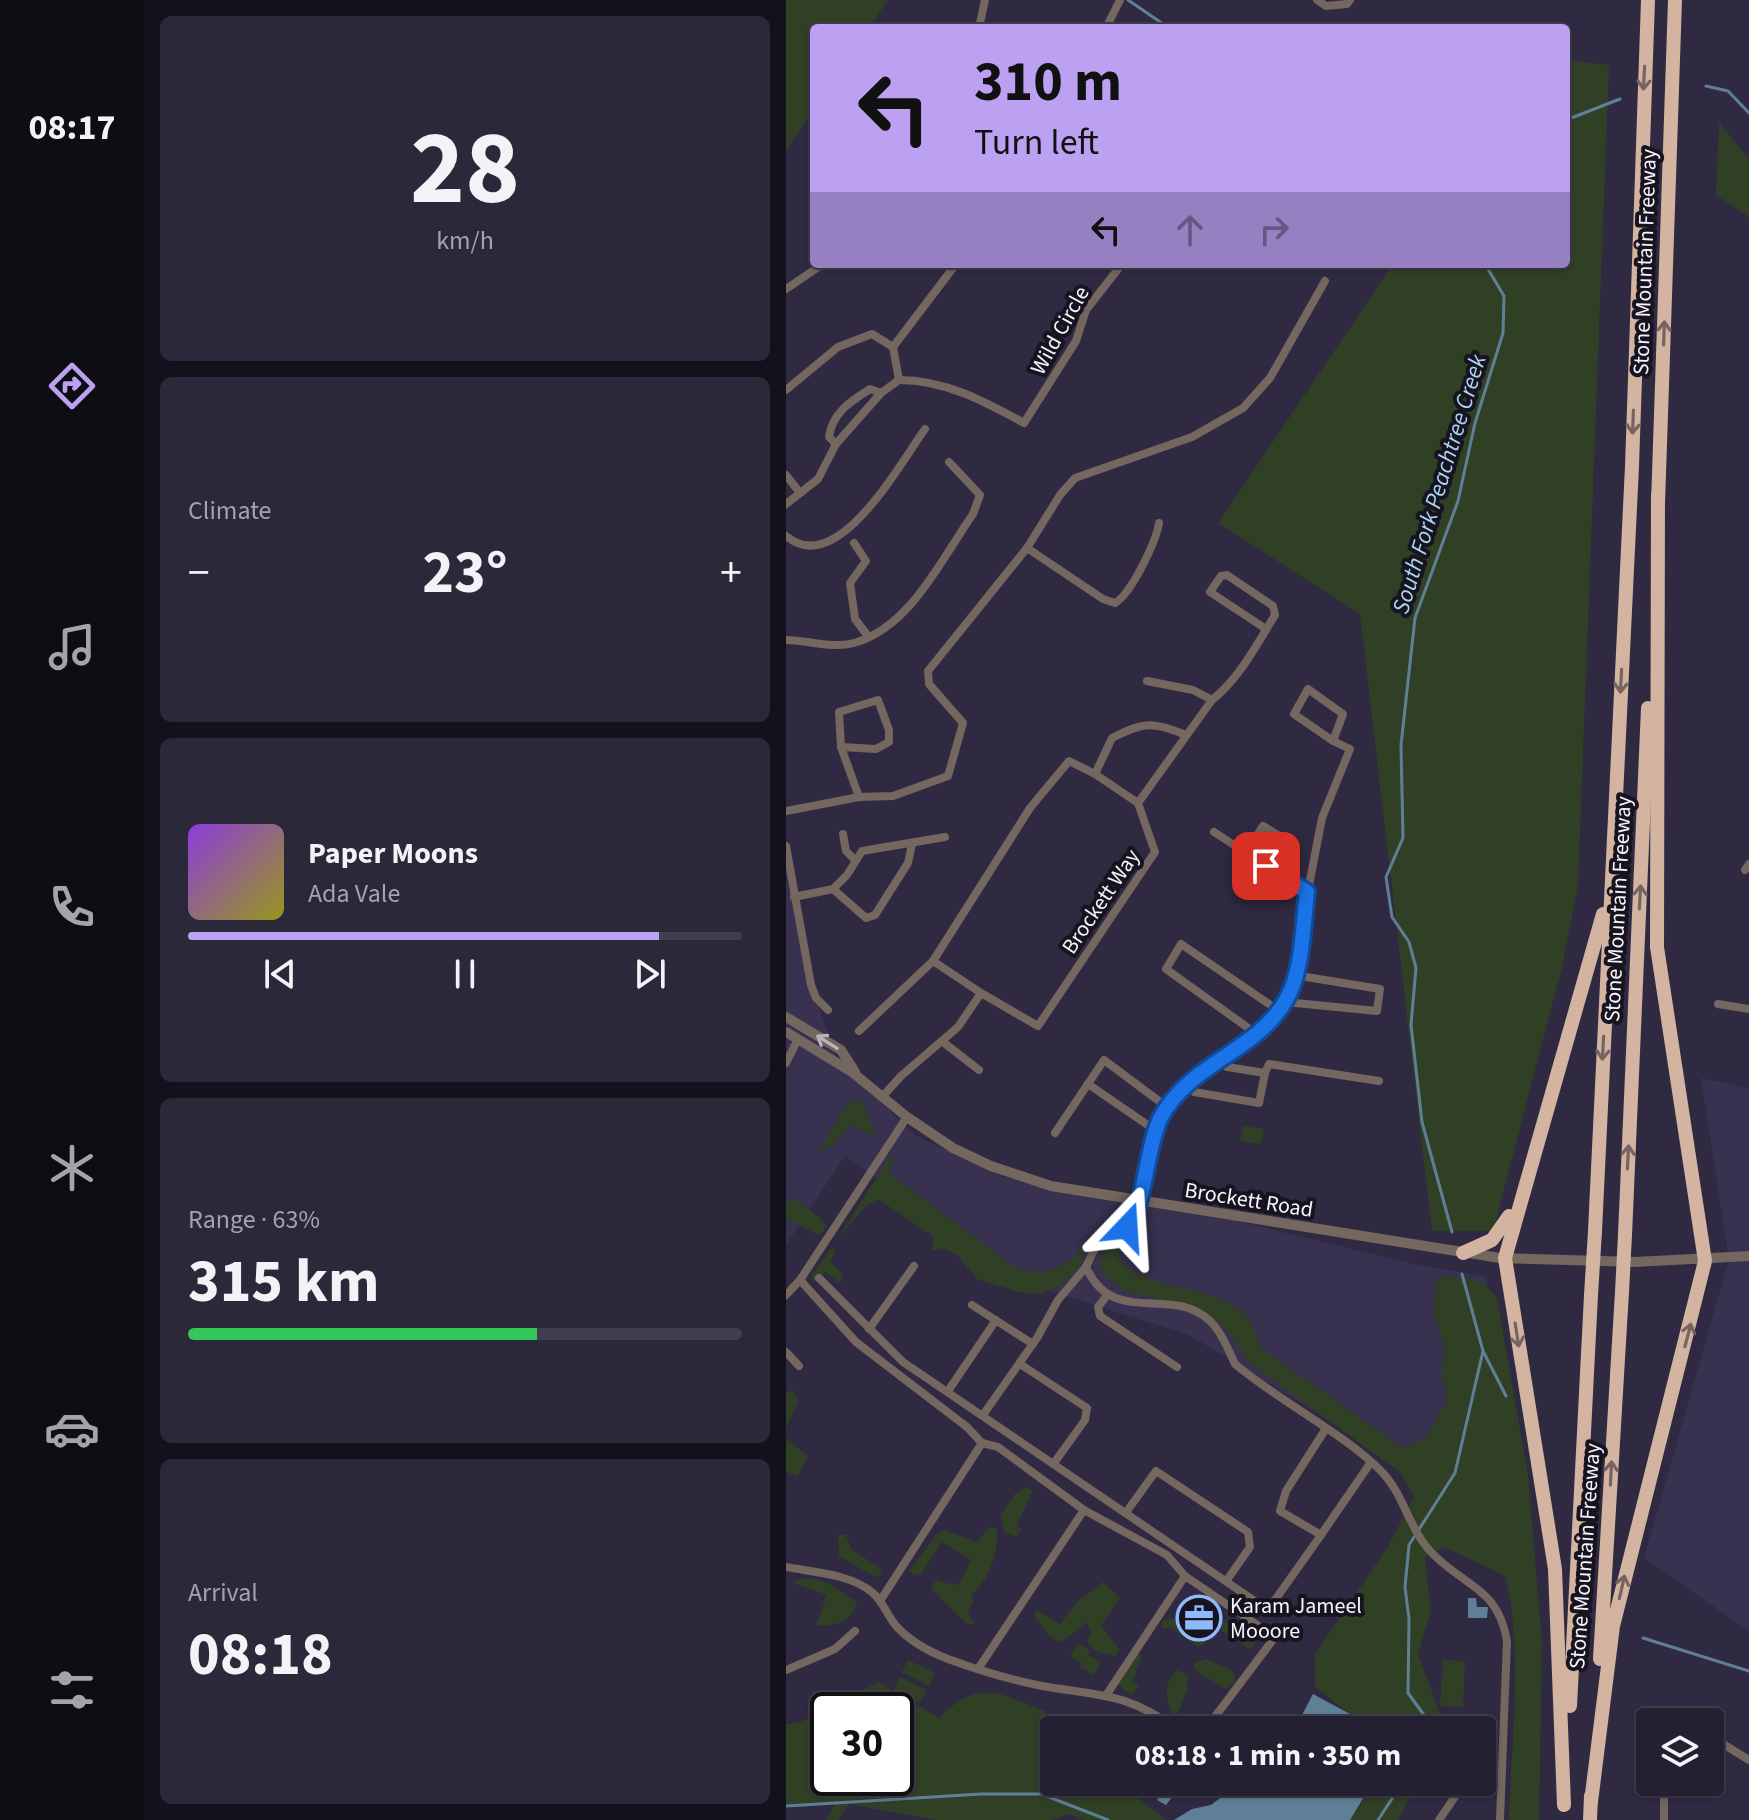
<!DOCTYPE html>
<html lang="en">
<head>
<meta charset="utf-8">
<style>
	:root { --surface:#232032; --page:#2b283a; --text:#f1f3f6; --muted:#a3a3ac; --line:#403e4d; --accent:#bca0f2 }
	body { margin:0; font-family:"Source Sans 3",sans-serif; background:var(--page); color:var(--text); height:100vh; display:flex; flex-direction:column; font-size:30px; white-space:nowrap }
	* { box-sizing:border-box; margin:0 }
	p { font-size:26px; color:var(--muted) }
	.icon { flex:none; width:44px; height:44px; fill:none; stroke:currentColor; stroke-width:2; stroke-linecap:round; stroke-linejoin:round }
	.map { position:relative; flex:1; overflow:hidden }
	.sheet { display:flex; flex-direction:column; gap:16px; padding:16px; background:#13121c; width:642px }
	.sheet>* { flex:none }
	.guide { position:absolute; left:24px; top:24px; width:760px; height:244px; border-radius:8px; box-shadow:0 2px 6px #0004,0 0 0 2px var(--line); background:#bca0f2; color:#111; overflow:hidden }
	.fabs { position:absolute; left:850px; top:1708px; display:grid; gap:16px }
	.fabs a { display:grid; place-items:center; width:88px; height:88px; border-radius:8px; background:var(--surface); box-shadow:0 2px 6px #0004,0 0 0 2px var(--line); font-size:40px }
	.speed { position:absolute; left:24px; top:1692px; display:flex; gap:16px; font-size:40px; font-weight:700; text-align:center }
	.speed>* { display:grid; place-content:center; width:104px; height:104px; border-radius:50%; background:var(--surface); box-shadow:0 2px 6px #0004,0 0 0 2px var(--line); line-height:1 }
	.speed .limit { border:4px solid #111; border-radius:12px; background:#fff; color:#111 }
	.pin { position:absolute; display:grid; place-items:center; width:68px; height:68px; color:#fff; margin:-34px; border-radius:16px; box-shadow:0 4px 12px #0006 }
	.me { position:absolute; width:88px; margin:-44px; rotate:20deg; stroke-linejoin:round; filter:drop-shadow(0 0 6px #0008) }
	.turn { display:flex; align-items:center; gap:28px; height:168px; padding:0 32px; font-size:36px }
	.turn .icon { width:104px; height:104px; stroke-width:2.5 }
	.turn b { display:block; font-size:56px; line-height:68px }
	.lanes { display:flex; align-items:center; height:76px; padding:0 32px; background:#0003; justify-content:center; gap:40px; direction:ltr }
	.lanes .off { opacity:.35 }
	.big { font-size:60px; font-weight:700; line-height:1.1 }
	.sheet .widget { flex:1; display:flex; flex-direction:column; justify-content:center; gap:12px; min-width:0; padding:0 28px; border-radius:12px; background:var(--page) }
	.sheet .dial { align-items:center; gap:0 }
	.dial b { font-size:104px; line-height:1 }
	.song { display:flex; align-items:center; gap:24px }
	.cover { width:96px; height:96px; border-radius:12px; background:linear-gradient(135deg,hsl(270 70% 55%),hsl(60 70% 35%)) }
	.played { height:8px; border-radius:4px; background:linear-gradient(90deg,var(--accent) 85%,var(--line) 85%) }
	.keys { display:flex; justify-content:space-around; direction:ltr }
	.heat { display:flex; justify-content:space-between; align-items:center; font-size:44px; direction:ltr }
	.charge { height:12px; border-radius:6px; background:linear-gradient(90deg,#34c759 63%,var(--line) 0) }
	.trip { position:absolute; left:254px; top:1716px; width:456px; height:80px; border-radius:8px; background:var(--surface); box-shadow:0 2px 6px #0004,0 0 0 2px var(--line); font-weight:700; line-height:80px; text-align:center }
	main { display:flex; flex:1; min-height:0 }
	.menu { display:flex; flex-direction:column; width:144px; justify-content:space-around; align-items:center; background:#0e0d14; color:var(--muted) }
	.menu .icon { width:56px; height:56px }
	.menu .current { color:var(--accent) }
	.menu b { font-size:36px; color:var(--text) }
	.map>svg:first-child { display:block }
	.built { fill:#383150 }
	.green { fill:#304025; fill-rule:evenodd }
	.water { fill:#5f7f96 }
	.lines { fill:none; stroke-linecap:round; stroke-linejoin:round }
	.stream { stroke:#5f7f96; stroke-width:3 }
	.minor { stroke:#73675f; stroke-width:8 }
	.tertiary { stroke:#73675f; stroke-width:10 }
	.motorway { stroke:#d3b4a1; stroke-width:14 }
	.motorway-bridge { stroke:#d3b4a1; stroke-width:14 }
	.oneway { stroke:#756460 }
	.oneway2 { stroke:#bab5b6 }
	.route-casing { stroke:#114b97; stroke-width:20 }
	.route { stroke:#1a73e8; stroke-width:14 }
	.labels { text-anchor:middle; stroke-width:8; stroke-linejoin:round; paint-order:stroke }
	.street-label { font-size:22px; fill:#f5f4fd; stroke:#17141f }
	.poi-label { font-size:22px; fill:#f5f4fd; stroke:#17141f; text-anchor:start }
	.water-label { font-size:24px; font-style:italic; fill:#aad5f6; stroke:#17141f }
</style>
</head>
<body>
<main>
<nav class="menu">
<b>08:17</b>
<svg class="icon current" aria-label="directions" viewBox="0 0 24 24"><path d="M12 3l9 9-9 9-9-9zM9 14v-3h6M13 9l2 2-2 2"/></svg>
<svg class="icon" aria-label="music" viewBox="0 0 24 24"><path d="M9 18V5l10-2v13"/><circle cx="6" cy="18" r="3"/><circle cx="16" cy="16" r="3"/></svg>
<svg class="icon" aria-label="phone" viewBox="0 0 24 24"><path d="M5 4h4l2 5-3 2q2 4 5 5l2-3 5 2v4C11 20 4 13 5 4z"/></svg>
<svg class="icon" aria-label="climate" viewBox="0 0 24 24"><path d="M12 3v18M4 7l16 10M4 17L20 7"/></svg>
<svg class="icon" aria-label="car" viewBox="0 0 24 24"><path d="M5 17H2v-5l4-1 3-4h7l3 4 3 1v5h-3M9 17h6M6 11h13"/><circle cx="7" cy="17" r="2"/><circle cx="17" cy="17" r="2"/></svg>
<svg class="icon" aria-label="filters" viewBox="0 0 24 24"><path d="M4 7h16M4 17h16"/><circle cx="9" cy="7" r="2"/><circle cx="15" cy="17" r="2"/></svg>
</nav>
<section class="sheet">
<div class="widget dial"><b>28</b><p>km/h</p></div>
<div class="widget"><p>Climate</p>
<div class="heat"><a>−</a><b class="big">23°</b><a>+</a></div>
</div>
<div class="widget">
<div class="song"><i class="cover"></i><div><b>Paper Moons</b><p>Ada Vale</p></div></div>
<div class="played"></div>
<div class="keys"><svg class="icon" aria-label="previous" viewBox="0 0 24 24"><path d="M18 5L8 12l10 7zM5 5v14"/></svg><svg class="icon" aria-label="pause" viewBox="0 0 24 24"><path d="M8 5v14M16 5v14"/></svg><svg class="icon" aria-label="next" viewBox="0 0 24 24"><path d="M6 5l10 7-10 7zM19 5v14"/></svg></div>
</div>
<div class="widget"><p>Range · 63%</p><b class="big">315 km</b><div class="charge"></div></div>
<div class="widget"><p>Arrival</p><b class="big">08:18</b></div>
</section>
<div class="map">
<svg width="963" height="1820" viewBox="0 0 963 1820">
	<rect width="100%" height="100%" fill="#2f2a42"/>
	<!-- built -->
	<g class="built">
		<polygon points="0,860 18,965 51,1059 130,1136 219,1177 447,1220 624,1263 700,1277 725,1449 619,1466 403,1335 239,1283 59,1156 0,1245"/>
		<polygon points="915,1078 963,1088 963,1631 858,1558 943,1260"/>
	</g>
	<!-- green -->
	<g class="green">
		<polygon points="0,0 102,0 83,28 28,28 28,110 0,151"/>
		<polygon points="780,60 823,65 792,886 776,967 707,1231 646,1231 574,614 432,523 607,264 780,264"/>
		<polygon points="933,123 963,159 963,217 930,195"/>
		<polygon points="69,1099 78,1103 88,1133 83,1135 65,1123 49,1143 31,1154 61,1103"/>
		<polygon points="457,1126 478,1129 475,1144 454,1141"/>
		<path d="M 105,1155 L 108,1159 L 103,1172 L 109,1178 L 230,1268 C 261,1278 273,1270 297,1248 L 299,1253 L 289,1273 L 275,1285 L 254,1294 L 233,1292 L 191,1279 L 172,1256 L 157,1248 L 145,1251 L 148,1237 L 92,1199 L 80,1206 L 53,1237 Z"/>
		<path d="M 11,1198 C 19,1210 32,1213 40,1225 L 37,1232 L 32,1235 L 0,1218 L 0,1203 Z"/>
		<path d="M 342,1235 L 348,1236 L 331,1257 C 362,1301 463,1274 474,1347 L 618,1449 L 640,1437 L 661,1401 L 655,1372 L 659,1349 L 648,1314 L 651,1281 L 657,1275 L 695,1281 L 711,1298 L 742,1475 L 756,1642 L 753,1820 L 723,1820 C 725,1742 738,1650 719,1576 L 659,1547 L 639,1558 L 645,1610 L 632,1654 L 660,1730 L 585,1730 L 529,1687 L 529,1654 L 603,1545 L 628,1497 L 614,1472 L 462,1362 L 440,1328 L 413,1309 L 339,1291 L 316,1274 L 314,1256 L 326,1242 Z"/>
		<polygon points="47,1247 49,1252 44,1262 55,1272 57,1280 53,1283 40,1272 29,1282 26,1280 26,1274"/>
		<polygon points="7,1390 12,1402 0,1428 0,1393"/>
		<polygon points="0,1438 22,1456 12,1476 0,1472"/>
		<polygon points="240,1487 247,1491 231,1524 235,1530 231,1537 219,1533 214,1516 229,1494"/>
		<path d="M 204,1527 L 211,1529 C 212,1552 204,1579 186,1594 L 187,1603 L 181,1613 L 189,1623 L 181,1624 L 145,1589 L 150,1580 L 167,1585 L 174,1583 L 185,1560 L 156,1542 L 135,1574 L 129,1576 L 123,1571 L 150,1535 L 159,1530 L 191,1542 Z"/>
		<polygon points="52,1535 60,1535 65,1549 95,1569 96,1574 89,1577 53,1556"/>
		<path d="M 24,1578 L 42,1583 L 71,1602 C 67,1621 47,1628 30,1625 L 41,1595 L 7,1583 L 12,1579 Z"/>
		<polygon points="317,1582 334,1598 315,1626 334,1650 328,1656 310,1651 301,1642 305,1633 301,1622 276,1642 265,1638 248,1616 251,1610 274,1624 291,1602"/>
		<polygon points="430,1616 470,1641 468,1646 463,1649 430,1627"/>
		<polygon points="388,1618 419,1637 419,1643 412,1647 386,1628 375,1628 376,1621"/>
		<polygon points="292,1643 304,1650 302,1655 315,1662 308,1675 294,1667 296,1663 284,1656"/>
		<polygon points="356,1654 347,1681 353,1686 346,1695 331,1685 351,1655"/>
		<polygon points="421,1659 447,1671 449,1683 440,1689 411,1672 407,1663"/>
		<polygon points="122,1660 149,1673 143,1686 116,1672"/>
		<polygon points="657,1660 679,1661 677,1707 654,1706"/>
		<path d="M 391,1670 L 402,1675 L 401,1691 L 391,1714 L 385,1713 C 380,1694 377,1685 391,1670 Z"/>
		<polygon points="114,1677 141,1690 134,1703 107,1690"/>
		<path d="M 92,1682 L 153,1718 C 193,1678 214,1693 260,1712 L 257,1727 L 268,1735 L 268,1782 L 330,1782 L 381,1820 L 299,1820 L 283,1814 L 265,1820 L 150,1820 L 63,1804 L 52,1820 L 40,1820 L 50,1803 L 0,1805 L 0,1724 L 13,1723 ZM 42,1710 L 110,1710 L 110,1778 L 42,1778 Z"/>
		<polygon points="590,1782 632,1782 612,1820 563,1820"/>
	</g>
	<!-- water -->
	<g class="water">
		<polygon points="682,1598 690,1598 691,1607 702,1607 701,1618 682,1618"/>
		<polygon points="527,1694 564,1714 582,1730 500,1730 516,1715"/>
		<polygon points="382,1782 394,1786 380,1805 371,1800"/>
		<polygon points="455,1782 587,1782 564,1820 388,1820 406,1809 425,1805"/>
	</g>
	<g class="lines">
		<!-- stream -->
		<g class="stream">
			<polyline points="342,0 383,28"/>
			<polyline points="920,86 942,91 963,113"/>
			<polyline points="780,120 834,99"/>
			<polyline points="666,1232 636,1122 625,1025 630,968 623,942 606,917 600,877 617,838 615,745 629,618 672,501 689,423 717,333 718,296 699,264"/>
			<polyline points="697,1351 720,1396"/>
			<polyline points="857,1638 963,1671"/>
			<polyline points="644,1730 638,1715 622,1693 623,1619 619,1587 623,1545 669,1473 697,1351 676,1274"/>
			<polyline points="0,1806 195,1794 255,1794 322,1820"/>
			<polyline points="592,1820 617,1782"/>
		</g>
		<!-- minor -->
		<g class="minor">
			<polyline points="531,0 540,6 561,4 564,0"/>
			<polyline points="193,28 199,0"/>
			<polyline points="320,28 334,0"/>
			<polyline points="0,289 37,264"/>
			<polyline points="107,347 170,264"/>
			<polyline points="107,347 113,380"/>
			<path d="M 113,380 C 159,380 198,401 238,423 L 290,341 L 300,310 L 336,264"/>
			<polyline points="0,390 52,347 86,334 107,347"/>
			<path d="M 50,444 L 43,437 C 46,413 65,401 84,389 L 95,393"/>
			<polyline points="0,475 14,493"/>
			<polyline points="0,504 32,479 50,444 95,393 113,380"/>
			<path d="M 0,536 C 51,579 113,465 139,429"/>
			<polyline points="68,543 80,561 64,583 69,619 82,636"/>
			<path d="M 241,548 L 317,599 L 329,603 C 345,594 370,542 373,523"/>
			<path d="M 0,640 C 22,640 45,649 68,643 C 125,627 156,558 187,514 L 194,495 L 163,462"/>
			<polyline points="361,681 407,690 426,700"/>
			<polygon points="92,700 103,730 103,742 90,749 55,747 53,712"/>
			<polyline points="55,747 73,797"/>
			<polyline points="309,774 352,803"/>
			<polyline points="0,811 73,797 107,796 162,776 177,723 143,684 142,671 241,548 274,495 289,478 406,437 457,408 484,378 539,281"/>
			<polyline points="428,832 521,892"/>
			<polyline points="57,834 60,851 69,860"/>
			<polyline points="0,846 25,985 30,998 42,1010"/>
			<polyline points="459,854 477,826 508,845"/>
			<polyline points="959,870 963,864"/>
			<polyline points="47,889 80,918 89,915 122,863 126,844"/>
			<polyline points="8,897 47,889 61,875 76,851 159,837"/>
			<path d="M 195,993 L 147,961 L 244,808 L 283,761 L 309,774 L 326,738 C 358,722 366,721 400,735"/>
			<polyline points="499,1002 591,1011 594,989 508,975"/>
			<polyline points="932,1004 963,1009"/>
			<polyline points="73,1031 147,961"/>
			<polyline points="472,1035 380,969 395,944 493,1011"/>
			<polyline points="157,1042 193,1070"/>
			<polyline points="0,1063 12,1039"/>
			<polyline points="479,1073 483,1064 593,1081"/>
			<polyline points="302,1084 369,1130"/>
			<polyline points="398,1085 408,1092 473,1103 479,1073 441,1067 435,1058"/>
			<path d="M 96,1097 L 115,1076 L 172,1027 L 195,993 L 252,1026 L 369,852 L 352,803 L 426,700 C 453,679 471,644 489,615 L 487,606 L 441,575 L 435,576 L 424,592 L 480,629"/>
			<polyline points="269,1133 318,1060 381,1107"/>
			<path d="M 300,1267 C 327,1328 385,1284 424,1321 C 436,1333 442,1349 449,1364 C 494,1402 558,1433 597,1473 C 619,1497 624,1533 649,1556 C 682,1588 712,1589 721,1641 L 714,1820"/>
			<polyline points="33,1278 117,1362 482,1610 535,1535"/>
			<polyline points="14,1280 70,1342 181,1427 196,1443"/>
			<polyline points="322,1294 312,1307 314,1316 391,1367"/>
			<polyline points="0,1295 14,1280 121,1117"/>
			<polyline points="186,1305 247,1344"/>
			<polyline points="83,1329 128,1266"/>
			<polyline points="0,1352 13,1366"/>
			<polyline points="234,1364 301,1408 299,1420 268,1463"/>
			<polyline points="162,1391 210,1320"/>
			<polyline points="197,1415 251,1338 272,1300 300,1267 311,1244 321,1234 341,1227 346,1222 363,1144 381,1107 413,1073 472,1035 501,999 536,818 564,749 547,741 557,714 522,689 508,714 547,741"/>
			<polyline points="539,1430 500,1491 494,1511 535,1535 585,1462"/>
			<polyline points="341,1511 370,1471 462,1532 464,1547 441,1580"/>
			<path d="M 0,1567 C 27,1572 65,1574 87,1593 C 98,1603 102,1617 111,1627 C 125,1642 144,1652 162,1659 C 192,1670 225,1680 256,1686 C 315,1696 340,1692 392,1730"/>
			<polyline points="94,1601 196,1443 212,1447 298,1510 381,1555 399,1576 489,1637 419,1730"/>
			<polyline points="192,1669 298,1510"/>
			<polyline points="0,1670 49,1649 69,1631"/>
			<polyline points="321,1694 399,1576"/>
			<polyline points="924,1736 963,1760"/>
			<polyline points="695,1782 715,1787"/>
			<polyline points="653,1820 679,1782"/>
			<polyline points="878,1820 878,1782"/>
		</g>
		<!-- tertiary -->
		<g class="tertiary">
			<polyline points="0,1017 55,1050 69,1072"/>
			<polyline points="0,1032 66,1072 121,1117 167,1148 205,1166 265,1186 714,1258 849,1262 963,1256"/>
		</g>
		<!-- motorway -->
		<g class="motorway">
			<polyline points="872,503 889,0"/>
			<polyline points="809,1231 846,466 862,0"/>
			<polyline points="839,1235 862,708"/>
			<polyline points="677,1253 706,1240 723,1216"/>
			<polyline points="814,1659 836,1292"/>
			<polyline points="784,1706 805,1295"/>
			<polyline points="805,1802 827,1626 919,1261 871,947 872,495"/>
			<polyline points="778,1805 769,1569 719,1258 817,914"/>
			<polyline points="804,1820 805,1796"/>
		</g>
		<!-- motorway-bridge -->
		<g class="motorway-bridge">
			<polyline points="836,1292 839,1235"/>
			<polyline points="805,1295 809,1231"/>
		</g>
	</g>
	<!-- one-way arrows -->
	<defs><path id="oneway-shaft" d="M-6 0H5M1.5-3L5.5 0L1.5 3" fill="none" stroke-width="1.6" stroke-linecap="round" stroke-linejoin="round" transform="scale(2)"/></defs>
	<g class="oneway">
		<use href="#oneway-shaft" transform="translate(858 78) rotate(93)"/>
		<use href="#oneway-shaft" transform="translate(878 333) rotate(-88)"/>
		<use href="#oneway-shaft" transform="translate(847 422) rotate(92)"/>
		<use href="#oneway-shaft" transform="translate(835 681) rotate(93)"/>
		<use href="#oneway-shaft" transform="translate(854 897) rotate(-87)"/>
		<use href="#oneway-shaft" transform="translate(817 1048) rotate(93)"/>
		<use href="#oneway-shaft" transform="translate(842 1157) rotate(-87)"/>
		<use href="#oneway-shaft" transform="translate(731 1335) rotate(81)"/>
		<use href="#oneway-shaft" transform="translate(902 1335) rotate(-75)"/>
		<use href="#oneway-shaft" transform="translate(825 1473) rotate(-87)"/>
		<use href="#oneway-shaft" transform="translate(836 1587) rotate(-77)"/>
	</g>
	<use class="oneway2" href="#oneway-shaft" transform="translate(41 1042) rotate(-148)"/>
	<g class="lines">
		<!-- route casing -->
		<g class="route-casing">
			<path id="route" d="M 341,1227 C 359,1209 360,1146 375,1117 C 404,1063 470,1052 500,1000 C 517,971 517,925 521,892 L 480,866"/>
		</g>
		<!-- route -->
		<use href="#route" class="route"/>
	</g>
	<!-- icons -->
	<defs>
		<g id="office-ring" transform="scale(2.3)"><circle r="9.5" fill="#17141f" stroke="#90b8fd" stroke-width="1.5"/><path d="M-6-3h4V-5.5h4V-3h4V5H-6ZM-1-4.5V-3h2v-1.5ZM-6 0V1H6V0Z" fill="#90b8fd"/></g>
	</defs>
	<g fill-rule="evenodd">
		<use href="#office-ring" x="413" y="1618"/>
	</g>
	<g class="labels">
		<!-- street labels -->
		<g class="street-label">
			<text transform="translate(858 262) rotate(-88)" y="8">Stone Mountain Freeway</text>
			<text transform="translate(273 330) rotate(-61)" y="8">Wild Circle</text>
			<text transform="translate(314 901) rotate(-56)" y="8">Brockett Way</text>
			<text transform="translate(831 909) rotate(-87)" y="8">Stone Mountain Freeway</text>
			<text transform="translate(463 1199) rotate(9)" y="8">Brockett Road</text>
			<text transform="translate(798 1556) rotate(-86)" y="8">Stone Mountain Freeway</text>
		</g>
		<!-- poi labels -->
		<g class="poi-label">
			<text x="444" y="1613">Karam Jameel<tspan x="444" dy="25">Mooore</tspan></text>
		</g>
		<!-- water labels -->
		<g class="water-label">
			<text transform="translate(653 484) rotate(-73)" y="8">South Fork Peachtree Creek</text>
		</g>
	</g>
</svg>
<div class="fabs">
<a><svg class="icon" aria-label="layers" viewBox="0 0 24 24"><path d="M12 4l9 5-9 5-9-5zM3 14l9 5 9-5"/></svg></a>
</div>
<div class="speed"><div class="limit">30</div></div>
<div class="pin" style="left:480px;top:866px;background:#d93025"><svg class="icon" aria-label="arrive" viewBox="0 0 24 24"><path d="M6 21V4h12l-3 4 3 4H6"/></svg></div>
<svg class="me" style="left:341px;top:1227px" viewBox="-20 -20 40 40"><path d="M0-17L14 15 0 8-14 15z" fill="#1a73e8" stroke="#fff" stroke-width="4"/></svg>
<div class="trip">08:18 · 1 min · 350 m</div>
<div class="guide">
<div class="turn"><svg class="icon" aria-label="left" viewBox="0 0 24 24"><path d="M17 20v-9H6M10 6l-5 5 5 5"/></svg><div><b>310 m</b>Turn left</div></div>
<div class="lanes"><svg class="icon" aria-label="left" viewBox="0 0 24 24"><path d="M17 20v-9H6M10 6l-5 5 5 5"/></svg><svg class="icon off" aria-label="ahead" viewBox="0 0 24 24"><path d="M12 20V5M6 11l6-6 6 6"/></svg><svg class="icon off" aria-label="right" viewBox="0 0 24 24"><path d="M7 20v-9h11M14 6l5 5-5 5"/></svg></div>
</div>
</div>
</main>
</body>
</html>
